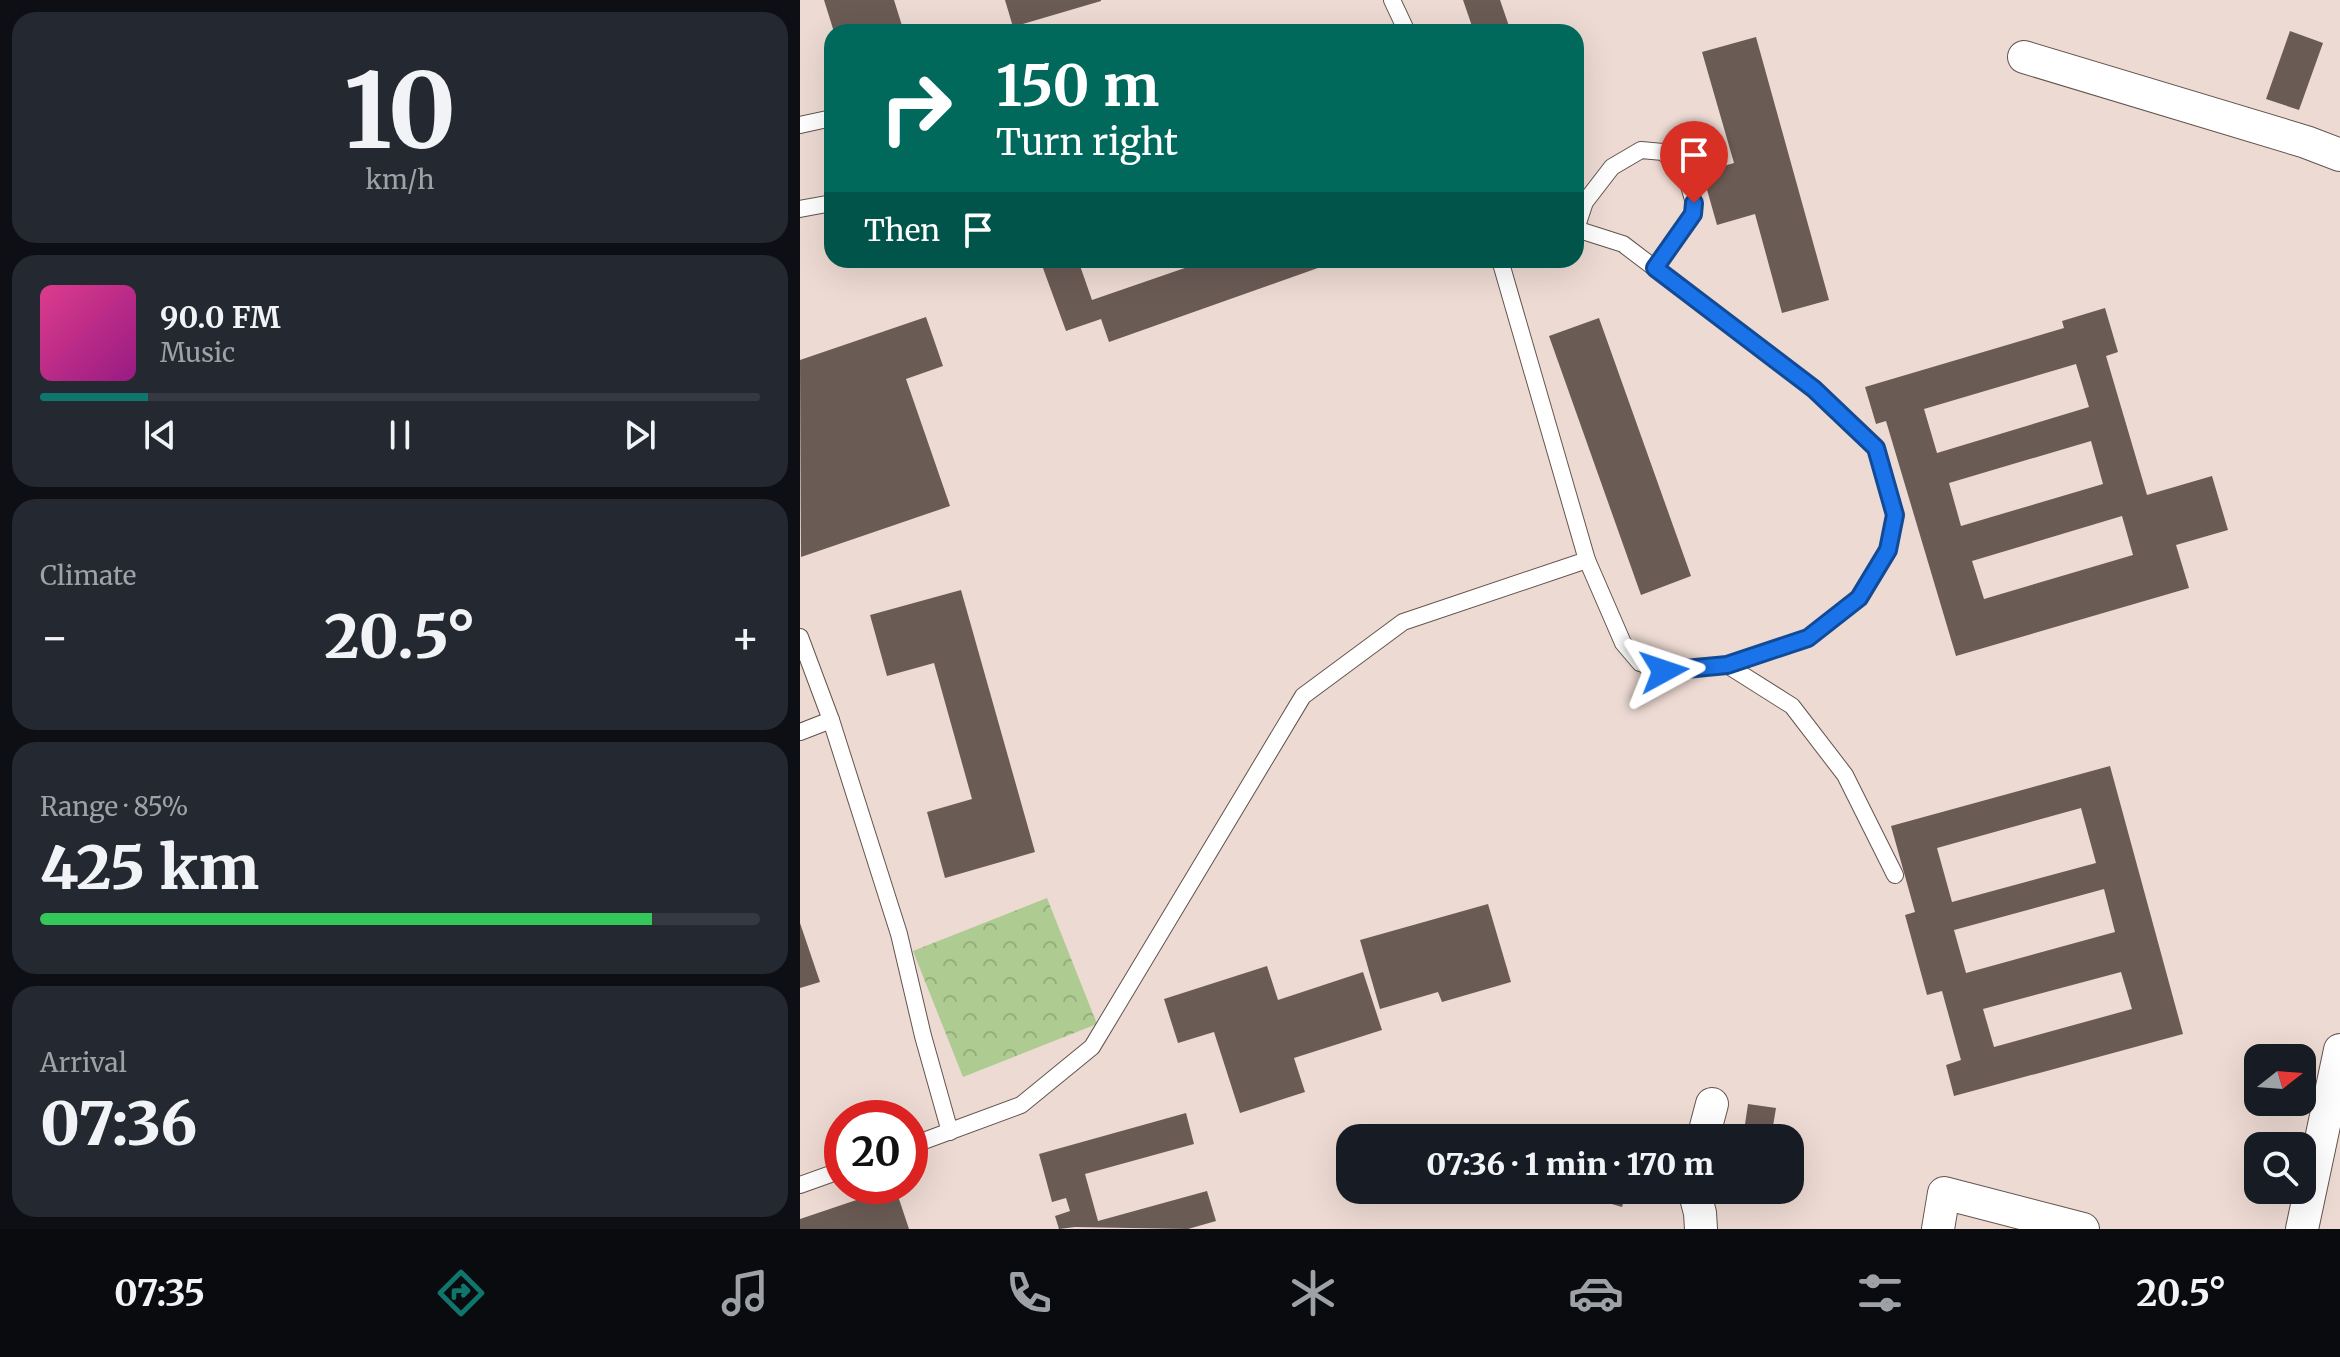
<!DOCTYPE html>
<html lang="en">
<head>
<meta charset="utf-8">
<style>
	:root { --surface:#171b24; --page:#242831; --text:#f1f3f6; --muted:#9ea1a6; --line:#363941; --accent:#0f766e }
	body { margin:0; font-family:Merriweather,serif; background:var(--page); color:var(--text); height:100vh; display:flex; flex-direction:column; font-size:30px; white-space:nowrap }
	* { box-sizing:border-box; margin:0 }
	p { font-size:26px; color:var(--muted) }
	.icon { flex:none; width:44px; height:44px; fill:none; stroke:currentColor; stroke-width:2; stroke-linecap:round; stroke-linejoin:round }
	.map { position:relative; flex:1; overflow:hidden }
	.drawer { display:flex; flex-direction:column; gap:12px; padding:12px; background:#0d0f14; width:800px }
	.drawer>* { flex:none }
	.hud { position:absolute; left:24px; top:24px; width:760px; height:244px; border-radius:24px; box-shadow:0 8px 32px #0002; background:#00695c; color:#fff; overflow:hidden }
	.needle { width:52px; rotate:73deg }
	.buttons { position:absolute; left:1444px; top:1044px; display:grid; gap:16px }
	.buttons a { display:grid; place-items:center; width:72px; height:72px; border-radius:16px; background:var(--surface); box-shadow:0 8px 32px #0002; font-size:40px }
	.speed { position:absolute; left:24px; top:1100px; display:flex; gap:16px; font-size:40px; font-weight:700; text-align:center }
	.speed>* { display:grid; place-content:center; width:104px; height:104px; border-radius:50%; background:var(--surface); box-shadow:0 8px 32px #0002; line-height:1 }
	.speed .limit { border:12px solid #d22; background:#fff; color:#111 }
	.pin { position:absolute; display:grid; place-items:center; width:68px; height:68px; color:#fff; margin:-82px -34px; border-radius:50% 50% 50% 0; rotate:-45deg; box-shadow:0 0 8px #0007 }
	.pin .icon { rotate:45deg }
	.me { position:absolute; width:88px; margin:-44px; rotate:85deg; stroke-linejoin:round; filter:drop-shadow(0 0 6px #0008) }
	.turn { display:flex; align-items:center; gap:28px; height:168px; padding:0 40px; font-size:36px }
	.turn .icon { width:104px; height:104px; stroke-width:2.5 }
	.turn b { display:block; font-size:56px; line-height:68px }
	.then { display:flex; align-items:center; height:76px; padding:0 40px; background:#0003; gap:16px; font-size:30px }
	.big { font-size:60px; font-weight:800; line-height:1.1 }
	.drawer .card { flex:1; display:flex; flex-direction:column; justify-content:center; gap:12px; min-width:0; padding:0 28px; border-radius:24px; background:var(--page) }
	.drawer .dial { align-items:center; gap:0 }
	.dial b { font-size:104px; line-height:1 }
	.song { display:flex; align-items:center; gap:24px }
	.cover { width:96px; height:96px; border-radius:12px; background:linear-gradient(135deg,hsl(330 70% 55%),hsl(310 70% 35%)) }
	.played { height:8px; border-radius:4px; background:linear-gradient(90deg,var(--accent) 15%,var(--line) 15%) }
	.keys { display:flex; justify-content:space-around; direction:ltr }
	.heat { display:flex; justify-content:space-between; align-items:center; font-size:44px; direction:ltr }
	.charge { height:12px; border-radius:6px; background:linear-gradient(90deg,#34c759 85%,var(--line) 0) }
	.trip { position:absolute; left:536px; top:1124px; width:468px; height:80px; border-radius:24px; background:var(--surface); box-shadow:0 8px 32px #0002; font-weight:800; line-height:80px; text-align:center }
	.tabs { display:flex; height:128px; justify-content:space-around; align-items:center; background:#090b0e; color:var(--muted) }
	.tabs .icon { width:56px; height:56px }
	.tabs .active { color:var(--accent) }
	.tabs b { font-size:36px; color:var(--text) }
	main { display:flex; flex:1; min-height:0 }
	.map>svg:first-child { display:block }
	.park { fill:url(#park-crowns) }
	.building { fill:#6b5b55; fill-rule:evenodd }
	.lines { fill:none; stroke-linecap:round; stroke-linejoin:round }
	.lane-casing { stroke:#63544d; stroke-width:18 }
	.street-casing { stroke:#63544d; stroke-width:34 }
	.lane { stroke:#fff; stroke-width:16 }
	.street { stroke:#fff; stroke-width:32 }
	.route-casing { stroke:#114b97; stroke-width:20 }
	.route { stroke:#1a73e8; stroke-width:14 }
</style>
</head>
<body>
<main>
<section class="drawer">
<div class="card dial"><b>10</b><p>km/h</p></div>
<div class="card">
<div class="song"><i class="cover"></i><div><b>90.0 FM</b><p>Music</p></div></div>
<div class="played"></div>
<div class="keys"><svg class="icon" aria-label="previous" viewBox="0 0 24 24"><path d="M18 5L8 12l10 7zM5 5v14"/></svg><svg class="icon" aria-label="pause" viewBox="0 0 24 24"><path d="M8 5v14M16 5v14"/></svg><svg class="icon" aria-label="next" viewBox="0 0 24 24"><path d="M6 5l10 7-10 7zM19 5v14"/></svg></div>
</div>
<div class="card"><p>Climate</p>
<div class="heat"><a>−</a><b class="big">20.5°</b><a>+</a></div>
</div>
<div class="card"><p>Range · 85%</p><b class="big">425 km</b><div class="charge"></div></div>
<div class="card"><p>Arrival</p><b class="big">07:36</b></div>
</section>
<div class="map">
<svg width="1540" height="1229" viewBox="0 0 1540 1229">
	<defs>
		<pattern id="park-crowns" width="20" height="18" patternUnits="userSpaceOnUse" patternTransform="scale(2)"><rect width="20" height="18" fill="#aecc91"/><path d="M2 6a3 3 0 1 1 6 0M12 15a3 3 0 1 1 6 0" fill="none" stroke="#95af7c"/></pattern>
	</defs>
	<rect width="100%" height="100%" fill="#eddad3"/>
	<!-- park -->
	<polygon class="park" points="247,898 297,1024 163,1077 113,951"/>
	<!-- building -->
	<g class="building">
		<polygon points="24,0 94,0 104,32 34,32"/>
		<polygon points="205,0 301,0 301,1 213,27"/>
		<polygon points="663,0 700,0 711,32 674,32"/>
		<polygon points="1490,31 1523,43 1499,110 1466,99"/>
		<polygon points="956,37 1029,300 982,313 955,214 917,225 902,172 934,163 902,52"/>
		<polygon points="240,260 278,260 292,300 408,260 531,260 532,263 309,342 301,319 266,331"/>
		<path d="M 1305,308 L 1318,352 L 1306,356 L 1347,495 L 1412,476 L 1428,530 L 1376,545 L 1389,588 L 1156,656 L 1086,421 L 1076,424 L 1065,387 L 1264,328 L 1262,321 ZM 1276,364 L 1289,407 L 1137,453 L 1124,409 ZM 1291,441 L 1303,484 L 1161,526 L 1149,483 ZM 1322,516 L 1333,555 L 1184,599 L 1172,561 Z"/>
		<polygon points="126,317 143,366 106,379 150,506 1,557 0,360"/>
		<polygon points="799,318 891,576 841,595 749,336"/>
		<polygon points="161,590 235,852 145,878 127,812 172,799 134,663 87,676 70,615"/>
		<path d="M 1310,766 L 1383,1034 L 1154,1096 L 1146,1065 L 1161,1060 L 1142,991 L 1127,995 L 1105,915 L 1115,912 L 1091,826 ZM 1281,808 L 1296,863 L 1152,902 L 1137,848 ZM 1304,889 L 1315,932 L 1166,973 L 1154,930 ZM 1321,972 L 1332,1009 L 1194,1047 L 1183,1009 Z"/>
		<polygon points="688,904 711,982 642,1002 638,992 580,1009 560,940"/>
		<polygon points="0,923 20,982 0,988"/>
		<polygon points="467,966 478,1000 563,972 582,1030 494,1058 505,1092 440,1113 414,1032 378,1043 364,999"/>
		<polygon points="948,1104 976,1108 971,1138 943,1138"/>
		<polygon points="386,1113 394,1144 285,1174 298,1221 407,1191 416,1221 388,1229 275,1227 259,1229 255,1216 270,1211 266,1198 252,1202 239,1154"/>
		<polygon points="95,1187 109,1229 0,1229 0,1219"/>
		<polygon points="797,1190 827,1190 822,1207 795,1199"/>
	</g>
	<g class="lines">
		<!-- lane casing -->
		<g class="lane-casing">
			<g id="lane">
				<polyline points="592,0 607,32"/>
				<polyline points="0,125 32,118"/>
				<polyline points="0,209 32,203"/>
				<polyline points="776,229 823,244 1014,389 1076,448 1095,515 1088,550 1059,598 1008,638 927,665 864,671 840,663 823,643 787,560"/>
				<polyline points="776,229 785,202 812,167 841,150 863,152 885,172 894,203 893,214 855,268"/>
				<polyline points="0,637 31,720 0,732"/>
				<polyline points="927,665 992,706 1045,775 1095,875"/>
				<polyline points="31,720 99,934 123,1036 150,1132"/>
				<polyline points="110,1146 221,1105 292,1047 503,696 603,622 787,560 700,260"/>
				<polyline points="0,1185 42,1170"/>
			</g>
		</g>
		<!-- street casing -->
		<g class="street-casing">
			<g id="street">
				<polyline points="1224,57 1506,142 1540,155"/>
				<polyline points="903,1138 912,1104"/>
				<polyline points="894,1190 900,1213 901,1229"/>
				<polyline points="1138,1229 1144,1193 1283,1229"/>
				<polyline points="1502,1229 1540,1050"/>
			</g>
		</g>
		<!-- lane -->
		<use href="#lane" class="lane"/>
		<!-- street -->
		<use href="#street" class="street"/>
	</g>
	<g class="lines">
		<!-- route casing -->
		<g class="route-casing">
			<polyline id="route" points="864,671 927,665 1008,638 1059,598 1088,550 1095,515 1076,448 1014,389 855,268 893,214 894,203"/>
		</g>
		<!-- route -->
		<use href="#route" class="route"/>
	</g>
</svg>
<div class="buttons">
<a><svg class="needle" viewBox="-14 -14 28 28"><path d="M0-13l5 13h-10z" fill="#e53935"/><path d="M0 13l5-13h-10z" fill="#9ea1a6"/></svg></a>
<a><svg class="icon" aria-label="search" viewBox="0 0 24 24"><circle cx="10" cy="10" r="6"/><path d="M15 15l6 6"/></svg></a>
</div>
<div class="speed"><div class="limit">20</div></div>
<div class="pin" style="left:894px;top:203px;background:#d93025"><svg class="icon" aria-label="arrive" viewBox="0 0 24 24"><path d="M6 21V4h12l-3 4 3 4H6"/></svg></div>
<svg class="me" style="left:864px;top:671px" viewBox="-20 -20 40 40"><path d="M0-17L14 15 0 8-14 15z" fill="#1a73e8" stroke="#fff" stroke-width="4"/></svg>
<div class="trip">07:36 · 1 min · 170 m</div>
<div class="hud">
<div class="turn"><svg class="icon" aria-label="right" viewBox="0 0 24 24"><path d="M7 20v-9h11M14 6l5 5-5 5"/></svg><div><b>150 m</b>Turn right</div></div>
<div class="then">Then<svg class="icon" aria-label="arrive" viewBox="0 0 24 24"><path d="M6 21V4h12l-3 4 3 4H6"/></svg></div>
</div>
</div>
</main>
<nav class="tabs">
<b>07:35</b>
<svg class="icon active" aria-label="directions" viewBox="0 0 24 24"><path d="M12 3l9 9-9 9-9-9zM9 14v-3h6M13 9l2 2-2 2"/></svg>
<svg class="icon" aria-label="music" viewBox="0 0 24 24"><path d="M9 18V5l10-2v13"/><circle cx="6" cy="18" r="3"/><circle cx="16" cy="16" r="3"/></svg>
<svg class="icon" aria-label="phone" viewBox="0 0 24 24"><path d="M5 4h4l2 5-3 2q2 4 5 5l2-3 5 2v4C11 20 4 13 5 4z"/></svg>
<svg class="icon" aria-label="climate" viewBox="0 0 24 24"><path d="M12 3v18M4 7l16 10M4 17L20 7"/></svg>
<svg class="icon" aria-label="car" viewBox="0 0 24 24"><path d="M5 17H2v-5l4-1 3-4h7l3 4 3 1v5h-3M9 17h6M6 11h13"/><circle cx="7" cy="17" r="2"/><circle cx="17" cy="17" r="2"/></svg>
<svg class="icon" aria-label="filters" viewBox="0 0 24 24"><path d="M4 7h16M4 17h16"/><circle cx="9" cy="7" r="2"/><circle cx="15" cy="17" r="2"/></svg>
<b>20.5°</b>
</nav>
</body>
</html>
